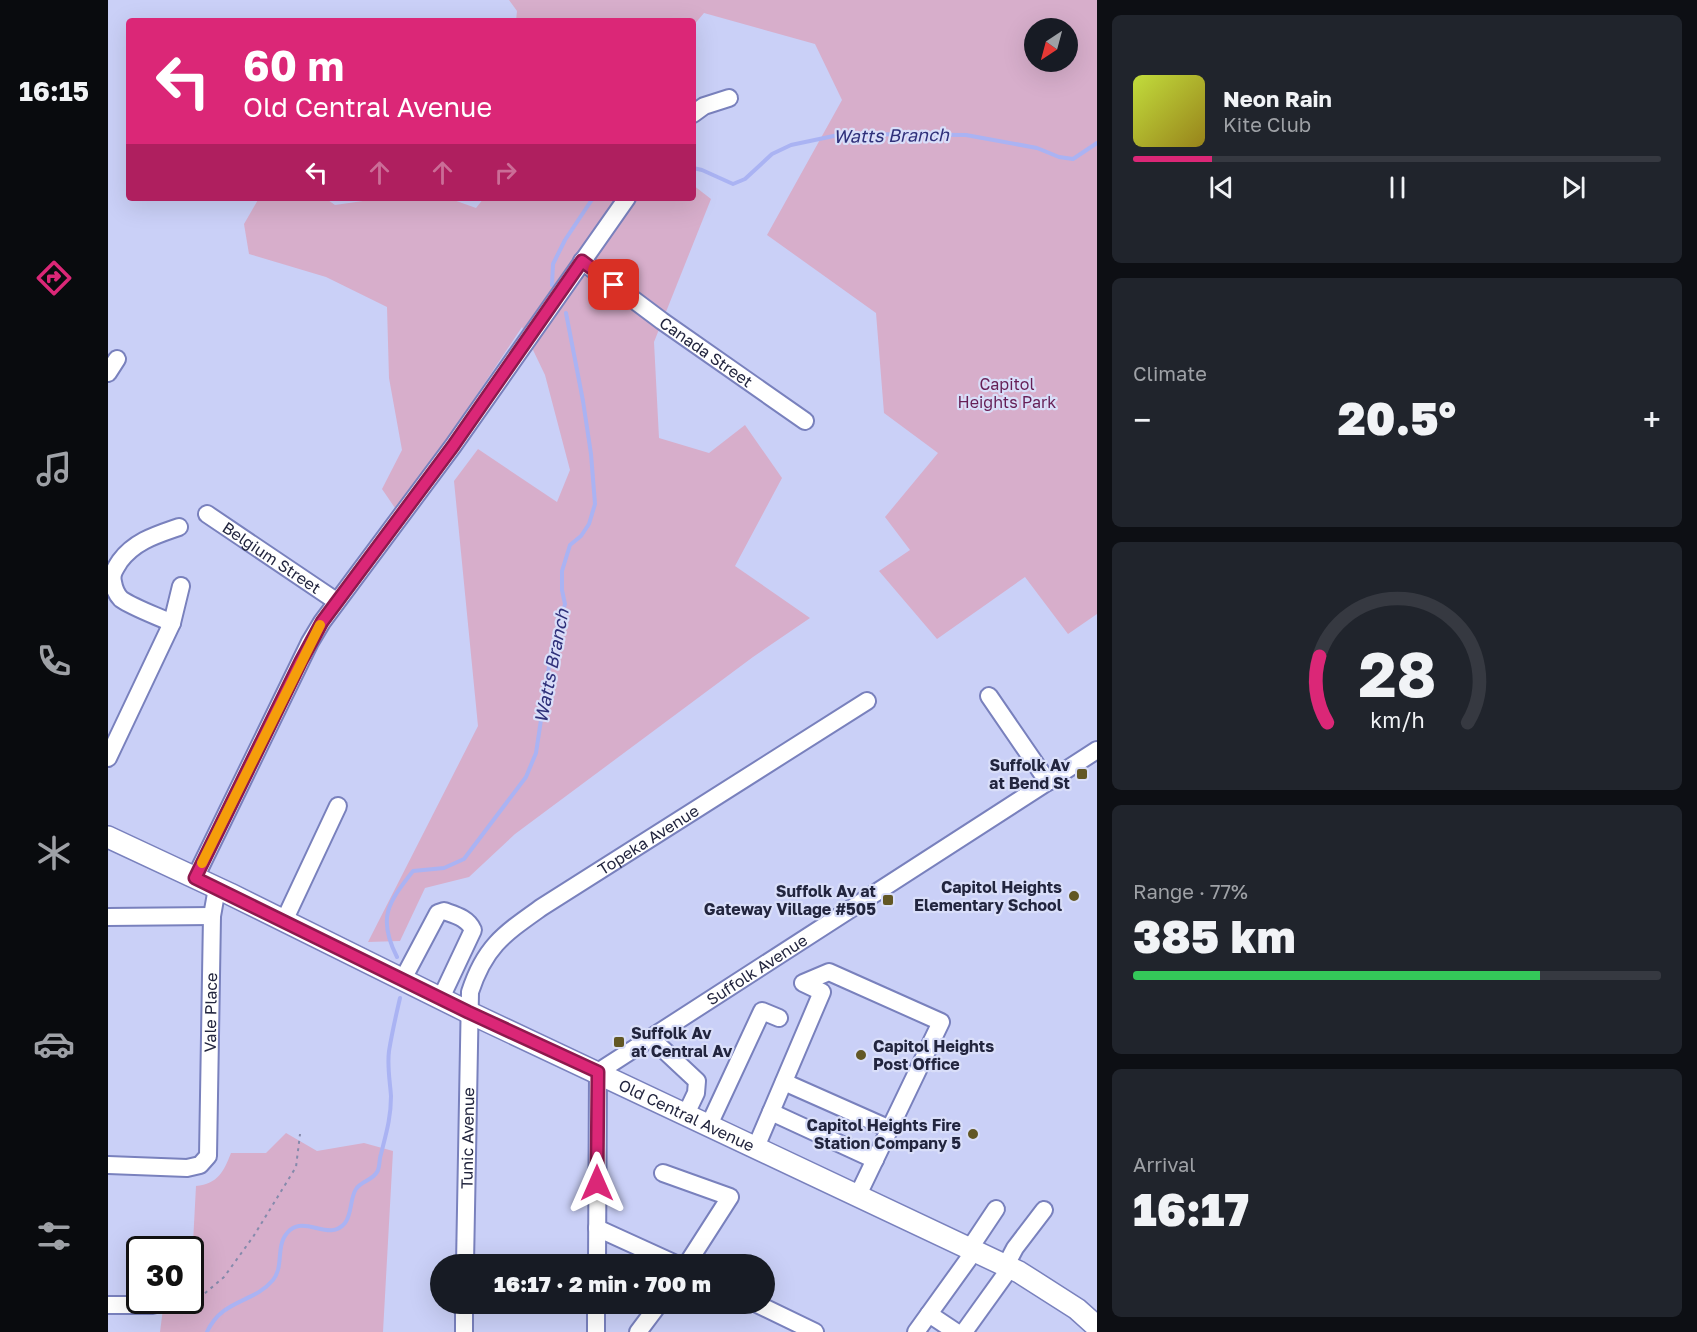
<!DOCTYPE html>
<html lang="en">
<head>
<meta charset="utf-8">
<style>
	:root { --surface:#171b24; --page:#20242c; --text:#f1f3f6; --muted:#9ea1a6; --line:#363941; --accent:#db2777 }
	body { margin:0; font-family:"Golos Text",sans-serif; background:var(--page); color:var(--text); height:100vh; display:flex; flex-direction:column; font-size:22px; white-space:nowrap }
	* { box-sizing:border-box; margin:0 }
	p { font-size:20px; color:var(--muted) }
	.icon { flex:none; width:33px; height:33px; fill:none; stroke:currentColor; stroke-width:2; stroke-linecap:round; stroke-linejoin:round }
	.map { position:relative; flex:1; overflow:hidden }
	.details { display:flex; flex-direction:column; gap:15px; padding:15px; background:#0d0f14; width:600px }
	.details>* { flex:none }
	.top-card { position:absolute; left:18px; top:18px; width:570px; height:183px; border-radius:6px; box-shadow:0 6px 24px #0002; background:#db2777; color:#fff; overflow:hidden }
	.needle { width:39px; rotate:216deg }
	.controls { position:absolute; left:916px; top:18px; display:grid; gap:12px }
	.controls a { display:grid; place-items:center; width:54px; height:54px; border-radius:50%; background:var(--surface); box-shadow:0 6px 24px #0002; font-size:30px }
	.speed { position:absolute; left:18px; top:1236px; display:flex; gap:12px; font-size:30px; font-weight:700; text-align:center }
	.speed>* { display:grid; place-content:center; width:78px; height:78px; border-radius:50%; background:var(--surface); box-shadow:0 6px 24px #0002; line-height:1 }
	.speed .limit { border:3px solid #111; border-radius:9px; background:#fff; color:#111 }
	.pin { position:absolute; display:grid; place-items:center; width:51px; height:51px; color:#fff; margin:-26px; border-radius:12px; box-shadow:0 3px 9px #0006 }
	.me { position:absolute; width:66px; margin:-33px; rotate:0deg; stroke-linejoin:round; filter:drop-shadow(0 0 4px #0008) }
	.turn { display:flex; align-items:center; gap:21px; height:126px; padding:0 18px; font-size:27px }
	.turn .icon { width:78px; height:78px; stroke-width:2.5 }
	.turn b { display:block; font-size:42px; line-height:51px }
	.lanes { display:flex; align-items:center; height:57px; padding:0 18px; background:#0003; justify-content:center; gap:30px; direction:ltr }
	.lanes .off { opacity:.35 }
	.big { font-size:45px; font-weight:800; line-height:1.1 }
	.details .card { flex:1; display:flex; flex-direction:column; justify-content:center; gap:9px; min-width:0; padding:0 21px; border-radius:9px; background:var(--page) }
	.details .dial { align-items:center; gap:0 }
	.dial svg { height:156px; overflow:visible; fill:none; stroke:var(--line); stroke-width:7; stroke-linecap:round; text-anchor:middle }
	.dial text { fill:var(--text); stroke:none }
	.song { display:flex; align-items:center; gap:18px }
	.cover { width:72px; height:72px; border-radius:9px; background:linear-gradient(135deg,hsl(70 70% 55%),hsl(50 70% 35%)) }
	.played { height:6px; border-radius:3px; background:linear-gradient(90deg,var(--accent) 15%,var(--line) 15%) }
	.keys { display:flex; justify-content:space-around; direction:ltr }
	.heat { display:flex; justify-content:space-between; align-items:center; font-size:33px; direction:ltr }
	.charge { height:9px; border-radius:4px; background:linear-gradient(90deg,#34c759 77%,var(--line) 0) }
	.trip { position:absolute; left:322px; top:1254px; width:345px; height:60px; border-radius:30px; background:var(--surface); box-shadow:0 6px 24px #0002; font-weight:800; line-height:60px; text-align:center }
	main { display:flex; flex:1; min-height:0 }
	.tabs { display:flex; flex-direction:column; width:108px; justify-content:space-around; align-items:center; background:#090b0e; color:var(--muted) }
	.tabs .icon { width:42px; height:42px }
	.tabs .selected { color:var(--accent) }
	.tabs b { font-size:27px; color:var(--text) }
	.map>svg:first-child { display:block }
	.green { fill:#d7aecb; fill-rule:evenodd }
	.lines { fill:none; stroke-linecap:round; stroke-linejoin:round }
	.stream { stroke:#aab3f3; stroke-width:4 }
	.minor-casing { stroke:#7981bd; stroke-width:20 }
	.major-casing { stroke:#7981bd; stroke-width:24 }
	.path { stroke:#858aab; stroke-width:2; stroke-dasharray:3 4.5; stroke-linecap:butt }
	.minor { stroke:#fff; stroke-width:16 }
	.major { stroke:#fff; stroke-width:21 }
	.route-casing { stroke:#8e194d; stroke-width:15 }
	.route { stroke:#db2777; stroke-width:10 }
	.slow { stroke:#f59e0b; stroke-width:10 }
	.poi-dot { fill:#625724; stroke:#d9def9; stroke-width:2 }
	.labels { text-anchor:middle; stroke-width:4.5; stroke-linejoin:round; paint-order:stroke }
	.street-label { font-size:16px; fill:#22253e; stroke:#d9def9 }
	.park-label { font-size:16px; fill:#661f56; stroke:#d9def9 }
	.poi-label { font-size:16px; font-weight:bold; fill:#22253e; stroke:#d9def9; text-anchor:end }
	.water-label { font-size:18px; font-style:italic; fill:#2f307a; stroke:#d9def9 }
</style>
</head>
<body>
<main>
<nav class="tabs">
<b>16:15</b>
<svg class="icon selected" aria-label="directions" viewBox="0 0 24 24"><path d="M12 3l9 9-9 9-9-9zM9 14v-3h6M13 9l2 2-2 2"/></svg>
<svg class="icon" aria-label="music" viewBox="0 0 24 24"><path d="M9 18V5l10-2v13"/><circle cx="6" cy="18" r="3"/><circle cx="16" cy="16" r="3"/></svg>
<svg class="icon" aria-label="phone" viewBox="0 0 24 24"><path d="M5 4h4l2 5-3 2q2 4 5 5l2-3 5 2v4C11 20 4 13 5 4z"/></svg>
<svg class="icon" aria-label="climate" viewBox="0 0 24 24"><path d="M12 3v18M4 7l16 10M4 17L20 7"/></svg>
<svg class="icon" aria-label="car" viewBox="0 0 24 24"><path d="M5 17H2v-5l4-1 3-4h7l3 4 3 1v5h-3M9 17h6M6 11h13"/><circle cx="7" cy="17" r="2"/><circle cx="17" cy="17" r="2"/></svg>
<svg class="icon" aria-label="filters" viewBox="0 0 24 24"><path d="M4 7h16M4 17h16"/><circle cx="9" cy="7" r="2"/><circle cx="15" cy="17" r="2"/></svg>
</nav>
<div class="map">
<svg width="989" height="1332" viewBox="0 0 989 1332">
	<rect width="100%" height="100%" fill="#cad0f7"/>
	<!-- green -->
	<g class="green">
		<path d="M 401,0 L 989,0 L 989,614 L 960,634 L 917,577 L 829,639 L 771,571 L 802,550 L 777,517 L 830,453 L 776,413 L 768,313 L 659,235 L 734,100 L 707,44 L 596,13 L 585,26 L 585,21 L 408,21 L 409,11 ZM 960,28 L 960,62 L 927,62 L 927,28 Z"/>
		<polygon points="585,185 603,199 546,342 551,438 601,453 637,425 674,478 627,566 702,618 645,657 407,834 361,877 317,888 292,941 260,942 370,726 346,481 370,449 449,502 462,470 437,375 414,327 320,468 287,508 274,489 294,450 281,378 279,307 218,277 141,254 136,224 151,198 217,198 227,205 276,198 340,198 368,208 376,198 585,198"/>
		<path d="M 178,1133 L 209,1151 L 256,1143 L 285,1151 L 275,1332 L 52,1332 L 56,1301 L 82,1300 L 88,1186 C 110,1184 116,1171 123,1153 L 158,1153 Z"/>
	</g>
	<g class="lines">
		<!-- stream -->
		<g class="stream">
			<polyline points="585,168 594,170 625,184 637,179 664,154 683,145 735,134 858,135 929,148 951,157 965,159 989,143"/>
			<polyline points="444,285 445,264 457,240 485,198"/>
			<path d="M 289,957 C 269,918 280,903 305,871 L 336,868 L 356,859 L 418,777 L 428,753 L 444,647 L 457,604 L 454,590 L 454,571 L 462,545 L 473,536 L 481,524 L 487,504 L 483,454 L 475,401 L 458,313"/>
			<path d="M 99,1332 C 114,1299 146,1303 165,1280 C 177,1265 166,1244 182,1230 C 198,1216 222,1242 237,1223 C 244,1214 242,1198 248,1189 C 253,1181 265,1180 269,1172 C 272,1168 271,1159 273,1154 C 278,1134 283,1118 283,1096 C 282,1081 279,1067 281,1051 C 284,1033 288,1015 292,998"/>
		</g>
		<!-- minor casing -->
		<g class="minor-casing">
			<g id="minor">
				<polyline points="585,114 596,106 621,98"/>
				<path id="s1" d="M 474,261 L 554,321 L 697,421"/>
				<polyline points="0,373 9,359"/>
				<path id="s2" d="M 99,514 L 228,601"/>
				<path d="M 64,623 C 49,616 26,608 13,599 C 9,595 6,588 5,582 C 3,574 7,569 12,561 C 27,541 48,535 71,527"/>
				<polyline points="881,696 940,782"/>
				<polyline points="0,758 64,623 73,586"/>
				<polyline points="87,878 202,642 214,622 345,446 519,198"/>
				<polyline points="0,917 104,916"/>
				<polyline points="176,921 230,806"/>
				<path d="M 295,979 L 330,913 L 336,911 C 347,915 360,918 365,930 L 333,998"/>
				<polyline points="543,1038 589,1081 588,1093 578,1114"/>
				<polyline points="676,1082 782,1129"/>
				<polyline points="663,1112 767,1160"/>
				<polyline points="601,1125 654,1011 671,1018"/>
				<polyline points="648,1147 714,992 695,983 721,972 833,1022 750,1195"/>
				<path id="s3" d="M 0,1165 L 79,1168 L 92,1165 L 100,1156 L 104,916 L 109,888"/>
				<polyline points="555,1173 622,1197 579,1264"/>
				<polyline points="489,1228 568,1264"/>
				<polyline points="862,1248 888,1209"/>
				<path id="s4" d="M 357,1264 L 362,992 C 377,946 396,934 434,907 L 759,701"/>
				<path id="s5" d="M 489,1264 L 490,1072 L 989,750"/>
				<polyline points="898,1265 907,1248 936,1210"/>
				<polyline points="649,1304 707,1332"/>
				<polyline points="0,1305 45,1305"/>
				<polyline points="821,1314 848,1332"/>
				<polyline points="356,1332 356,1304"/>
				<polyline points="488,1332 488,1304"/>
				<polyline points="530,1332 551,1304"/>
				<polyline points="808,1332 867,1250"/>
				<polyline points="856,1332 902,1268"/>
			</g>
		</g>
		<!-- major casing -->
		<g class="major-casing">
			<g id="major">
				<path id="s6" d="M 0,837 L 122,894 L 360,1012 L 911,1272 L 969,1309 L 989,1327"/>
			</g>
		</g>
		<!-- path -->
		<polyline class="path" points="78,1305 89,1300 116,1277 145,1237 188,1167 192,1134"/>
		<!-- minor -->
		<use href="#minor" class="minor"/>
		<!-- major -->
		<use href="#major" class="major"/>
	</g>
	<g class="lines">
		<!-- route casing -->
		<g class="route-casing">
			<polyline id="route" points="489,1183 490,1072 360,1012 87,878 193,661 214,622 345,446 474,261 506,285"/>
		</g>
		<!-- route -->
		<use href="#route" class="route"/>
		<!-- slow -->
		<polyline class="slow" points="94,863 212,625"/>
	</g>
	<!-- markers -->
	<g class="poi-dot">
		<rect x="968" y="768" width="12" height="12" rx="3"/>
		<circle cx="966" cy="896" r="6"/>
		<rect x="774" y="894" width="12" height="12" rx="3"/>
		<rect x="505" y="1036" width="12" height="12" rx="3"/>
		<circle cx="753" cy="1055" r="6"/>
		<circle cx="865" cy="1134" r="6"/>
	</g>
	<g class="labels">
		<!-- street labels -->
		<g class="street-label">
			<text dy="6" stroke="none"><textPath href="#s1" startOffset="154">Canada Street</textPath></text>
			<text dy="6" stroke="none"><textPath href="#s2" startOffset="78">Belgium Street</textPath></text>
			<text dy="6" stroke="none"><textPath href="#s4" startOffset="512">Topeka Avenue</textPath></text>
			<text dy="6" stroke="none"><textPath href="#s5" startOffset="381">Suffolk Avenue</textPath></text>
			<text dy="6" stroke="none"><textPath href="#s3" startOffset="248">Vale Place</textPath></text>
			<text dy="6" stroke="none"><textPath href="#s6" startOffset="642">Old Central Avenue</textPath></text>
			<text dy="6" stroke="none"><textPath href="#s4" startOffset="126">Tunic Avenue</textPath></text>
		</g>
		<!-- park labels -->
		<g class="park-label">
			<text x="899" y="390">Capitol<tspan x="899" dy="18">Heights Park</tspan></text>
		</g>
		<!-- poi labels -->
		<g class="poi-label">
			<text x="962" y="771">Suffolk Av<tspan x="962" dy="18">at Bend St</tspan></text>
			<text x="954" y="893">Capitol Heights<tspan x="954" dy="18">Elementary School</tspan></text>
			<text x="768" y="897">Suffolk Av at<tspan x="768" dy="18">Gateway Village #505</tspan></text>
			<text x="523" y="1039" text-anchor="start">Suffolk Av<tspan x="523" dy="18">at Central Av</tspan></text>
			<text x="765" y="1052" text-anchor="start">Capitol Heights<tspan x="765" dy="18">Post Office</tspan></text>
			<text x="853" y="1131">Capitol Heights Fire<tspan x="853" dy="18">Station Company 5</tspan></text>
		</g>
		<!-- water labels -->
		<g class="water-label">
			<text transform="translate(783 136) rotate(-1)" y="6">Watts Branch</text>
			<text transform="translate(444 666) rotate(-79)" y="6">Watts Branch</text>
		</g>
	</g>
</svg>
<div class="controls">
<a><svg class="needle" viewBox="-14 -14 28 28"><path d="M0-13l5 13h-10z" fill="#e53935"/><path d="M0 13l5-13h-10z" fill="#9ea1a6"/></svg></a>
</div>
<div class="speed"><div class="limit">30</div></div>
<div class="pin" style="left:506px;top:285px;background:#d93025"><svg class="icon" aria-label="arrive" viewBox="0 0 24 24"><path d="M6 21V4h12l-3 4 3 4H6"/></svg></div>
<svg class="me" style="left:489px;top:1183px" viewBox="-20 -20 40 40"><path d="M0-17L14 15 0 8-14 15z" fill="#db2777" stroke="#fff" stroke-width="4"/></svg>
<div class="trip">16:17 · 2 min · 700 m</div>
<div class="top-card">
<div class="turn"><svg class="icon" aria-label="left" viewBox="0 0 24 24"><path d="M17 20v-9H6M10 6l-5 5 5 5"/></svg><div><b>60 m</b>Old Central Avenue</div></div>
<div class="lanes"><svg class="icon" aria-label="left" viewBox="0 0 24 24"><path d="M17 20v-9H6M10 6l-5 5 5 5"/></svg><svg class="icon off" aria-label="ahead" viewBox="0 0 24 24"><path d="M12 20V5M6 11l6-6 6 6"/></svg><svg class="icon off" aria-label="ahead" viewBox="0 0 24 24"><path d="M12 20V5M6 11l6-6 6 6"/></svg><svg class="icon off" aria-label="right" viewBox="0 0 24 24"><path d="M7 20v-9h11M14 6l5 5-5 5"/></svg></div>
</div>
</div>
<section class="details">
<div class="card">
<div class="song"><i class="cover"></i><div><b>Neon Rain</b><p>Kite Club</p></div></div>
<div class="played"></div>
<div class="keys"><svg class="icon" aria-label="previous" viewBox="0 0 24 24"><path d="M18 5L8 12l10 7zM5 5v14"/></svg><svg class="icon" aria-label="pause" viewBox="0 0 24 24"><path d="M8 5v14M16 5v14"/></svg><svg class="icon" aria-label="next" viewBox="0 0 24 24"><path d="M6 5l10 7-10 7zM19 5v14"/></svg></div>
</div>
<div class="card"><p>Climate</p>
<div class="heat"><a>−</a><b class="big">20.5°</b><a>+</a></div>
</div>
<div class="card dial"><svg viewBox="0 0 100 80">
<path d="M14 69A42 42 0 1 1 86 69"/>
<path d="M14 69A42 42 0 0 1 10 35" stroke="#db2777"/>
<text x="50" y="56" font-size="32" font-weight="700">28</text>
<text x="50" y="72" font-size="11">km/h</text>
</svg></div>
<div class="card"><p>Range · 77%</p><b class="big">385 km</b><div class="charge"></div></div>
<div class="card"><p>Arrival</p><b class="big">16:17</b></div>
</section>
</main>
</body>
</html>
